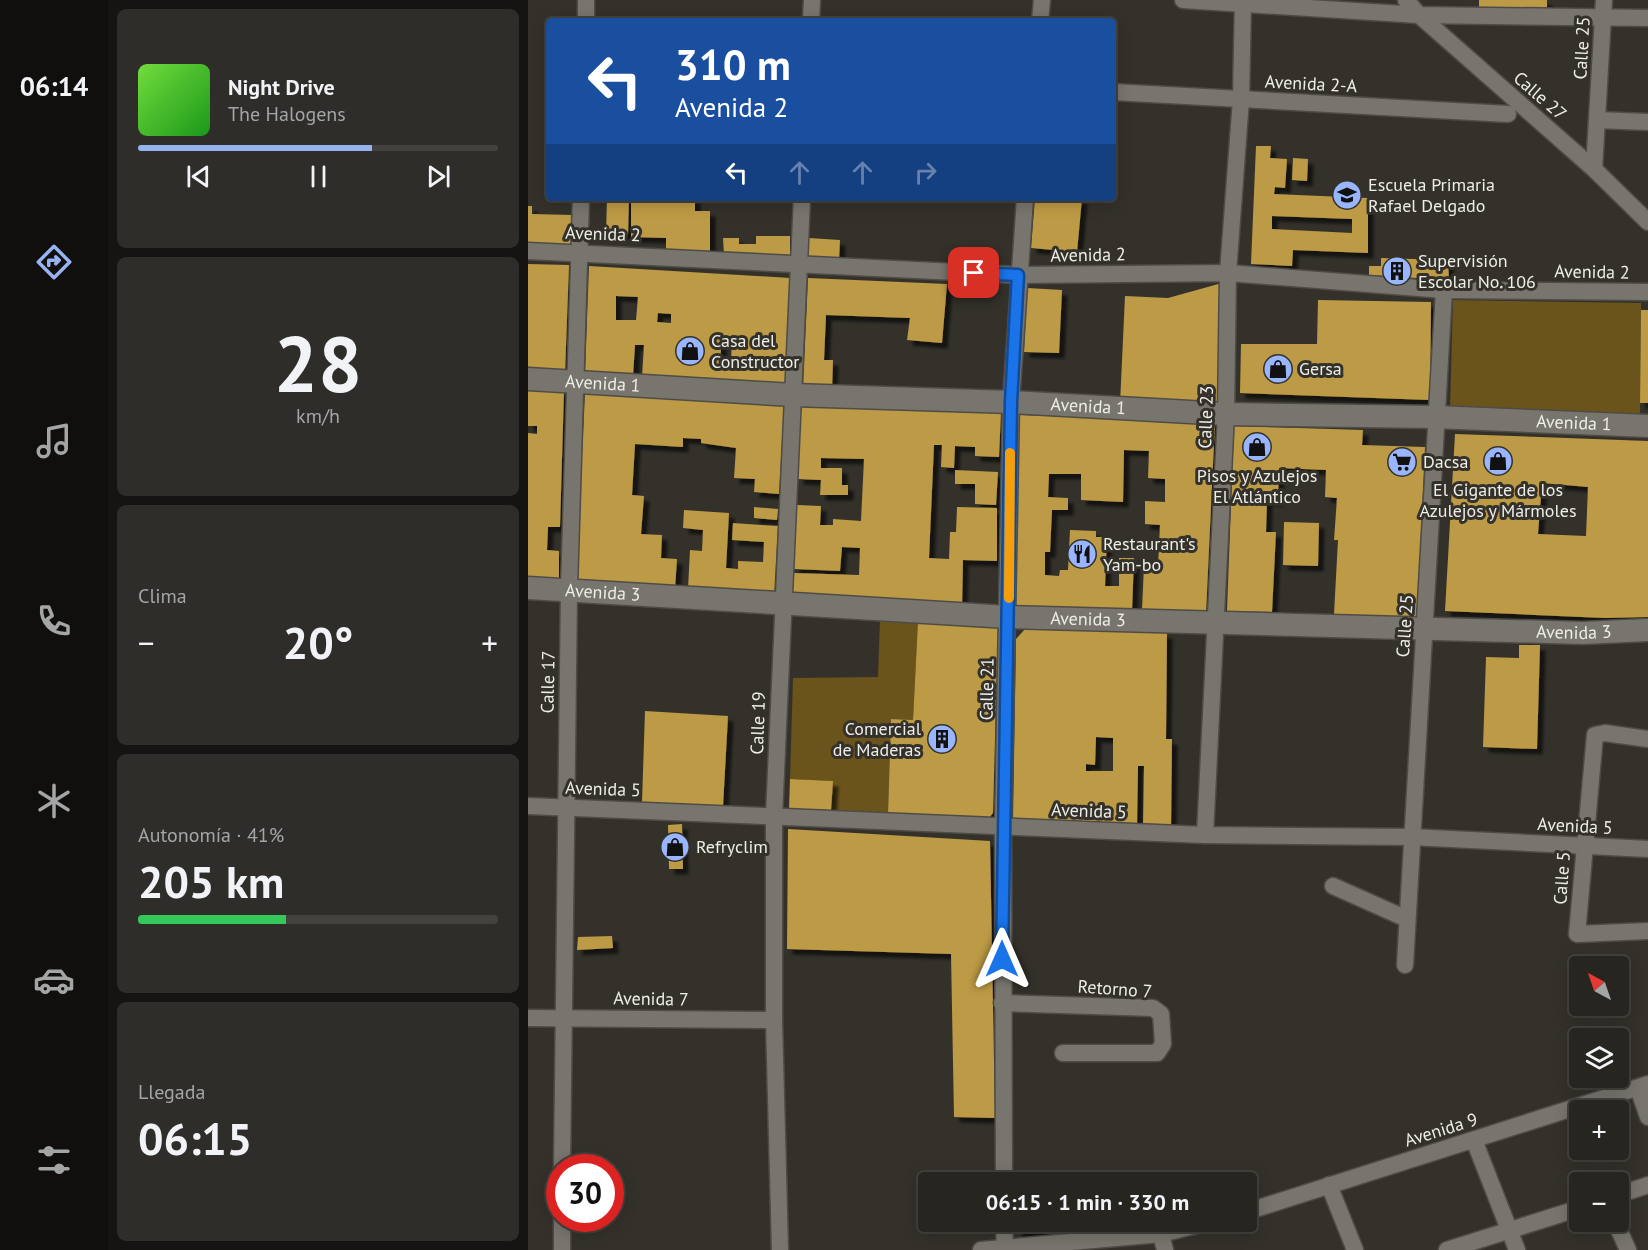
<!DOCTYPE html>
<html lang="es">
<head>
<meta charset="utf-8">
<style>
	:root { --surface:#272520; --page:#2f2d29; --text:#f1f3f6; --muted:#a4a5a5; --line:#43423e; --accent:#95b2f1 }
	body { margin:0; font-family:"PT Sans",sans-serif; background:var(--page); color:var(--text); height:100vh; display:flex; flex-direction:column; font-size:22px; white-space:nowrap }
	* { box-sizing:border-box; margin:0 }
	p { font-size:20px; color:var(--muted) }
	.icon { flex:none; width:33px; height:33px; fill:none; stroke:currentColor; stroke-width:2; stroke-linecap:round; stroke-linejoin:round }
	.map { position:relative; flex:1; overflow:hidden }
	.sheet { display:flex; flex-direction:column; gap:9px; padding:9px; background:#151412; width:420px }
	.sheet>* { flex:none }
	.hud { position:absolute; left:18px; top:18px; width:570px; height:183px; border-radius:6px; box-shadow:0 3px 15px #0003,0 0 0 2px var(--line); background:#1a4fa0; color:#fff; overflow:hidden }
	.needle { width:39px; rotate:320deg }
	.controls { position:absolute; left:1041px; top:956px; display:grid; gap:12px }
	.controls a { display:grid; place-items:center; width:60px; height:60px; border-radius:6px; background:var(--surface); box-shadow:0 3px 15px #0003,0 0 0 2px var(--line); font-size:30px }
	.speed { position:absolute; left:18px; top:1154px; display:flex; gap:12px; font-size:30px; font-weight:700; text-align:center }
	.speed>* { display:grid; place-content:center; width:78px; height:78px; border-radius:50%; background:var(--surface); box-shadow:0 3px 15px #0003,0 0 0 2px var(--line); line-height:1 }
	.speed .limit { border:9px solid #d22; background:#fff; color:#111 }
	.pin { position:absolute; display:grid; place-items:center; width:51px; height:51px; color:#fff; margin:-26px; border-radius:12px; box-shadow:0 3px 9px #0006 }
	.me { position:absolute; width:66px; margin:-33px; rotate:0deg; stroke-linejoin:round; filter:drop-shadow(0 0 4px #0008) }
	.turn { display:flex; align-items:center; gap:21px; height:126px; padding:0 30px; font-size:27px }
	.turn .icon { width:78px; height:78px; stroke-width:2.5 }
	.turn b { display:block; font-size:42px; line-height:51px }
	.lanes { display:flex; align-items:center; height:57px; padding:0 30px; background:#0003; justify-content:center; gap:30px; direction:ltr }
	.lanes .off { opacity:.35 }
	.big { font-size:45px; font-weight:700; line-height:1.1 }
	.sheet .tile { flex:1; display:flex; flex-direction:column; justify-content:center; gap:9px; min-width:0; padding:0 21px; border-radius:9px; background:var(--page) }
	.sheet .dial { align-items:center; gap:0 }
	.dial b { font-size:78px; line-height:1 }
	.song { display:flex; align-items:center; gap:18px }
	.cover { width:72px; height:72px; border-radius:9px; background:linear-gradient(135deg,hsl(100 70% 55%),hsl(120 70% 35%)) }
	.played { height:6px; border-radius:3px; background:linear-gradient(90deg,var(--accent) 65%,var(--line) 65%) }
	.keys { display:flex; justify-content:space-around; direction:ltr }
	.heat { display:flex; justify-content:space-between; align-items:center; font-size:33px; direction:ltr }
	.charge { height:9px; border-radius:4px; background:linear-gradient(90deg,#34c759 41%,var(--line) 0) }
	.trip { position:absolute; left:390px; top:1172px; width:339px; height:60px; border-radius:6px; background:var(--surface); box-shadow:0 3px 15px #0003,0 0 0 2px var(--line); font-weight:700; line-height:60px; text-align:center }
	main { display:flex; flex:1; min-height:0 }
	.menu { display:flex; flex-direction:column; width:108px; justify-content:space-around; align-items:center; background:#100f0d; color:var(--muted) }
	.menu .icon { width:42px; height:42px }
	.menu .current { color:var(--accent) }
	.menu b { font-size:27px; color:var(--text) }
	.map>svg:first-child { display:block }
	.green { fill:#6b541b }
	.building { fill:#bd9a45; fill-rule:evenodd; filter:url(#shadow) }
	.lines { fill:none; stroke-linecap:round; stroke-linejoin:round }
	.street-casing { stroke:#4f4c47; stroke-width:19 }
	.secondary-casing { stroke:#4f4c47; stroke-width:25 }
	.street { stroke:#78756e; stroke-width:16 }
	.secondary { stroke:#78756e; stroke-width:22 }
	.route-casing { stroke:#114b97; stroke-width:15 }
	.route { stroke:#1a73e8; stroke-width:10 }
	.slow { stroke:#f59e0b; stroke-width:10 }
	.labels { text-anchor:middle; stroke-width:6; stroke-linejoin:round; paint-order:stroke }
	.street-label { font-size:18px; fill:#efede9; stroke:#34312b }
	.poi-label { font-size:18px; fill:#efede9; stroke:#34312b; text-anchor:start }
</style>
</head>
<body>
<main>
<nav class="menu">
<b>06:14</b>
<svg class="icon current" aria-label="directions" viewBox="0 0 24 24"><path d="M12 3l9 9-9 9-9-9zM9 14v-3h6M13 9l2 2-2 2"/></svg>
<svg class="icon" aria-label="music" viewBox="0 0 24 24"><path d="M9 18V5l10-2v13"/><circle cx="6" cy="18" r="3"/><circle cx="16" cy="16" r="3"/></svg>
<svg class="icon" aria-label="phone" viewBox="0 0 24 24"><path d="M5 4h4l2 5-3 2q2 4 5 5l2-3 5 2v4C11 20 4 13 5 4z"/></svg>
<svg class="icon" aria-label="climate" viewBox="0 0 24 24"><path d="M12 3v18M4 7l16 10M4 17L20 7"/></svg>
<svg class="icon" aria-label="car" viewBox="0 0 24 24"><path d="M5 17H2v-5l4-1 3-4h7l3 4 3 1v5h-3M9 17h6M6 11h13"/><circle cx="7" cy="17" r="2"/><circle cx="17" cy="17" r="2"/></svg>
<svg class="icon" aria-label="filters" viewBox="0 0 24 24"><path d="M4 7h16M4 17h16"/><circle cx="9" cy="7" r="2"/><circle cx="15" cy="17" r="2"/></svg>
</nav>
<section class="sheet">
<div class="tile">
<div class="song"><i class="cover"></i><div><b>Night Drive</b><p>The Halogens</p></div></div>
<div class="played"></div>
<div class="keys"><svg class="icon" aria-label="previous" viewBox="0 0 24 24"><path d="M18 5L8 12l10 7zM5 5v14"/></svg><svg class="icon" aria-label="pause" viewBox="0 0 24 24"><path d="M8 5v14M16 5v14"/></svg><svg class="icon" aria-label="next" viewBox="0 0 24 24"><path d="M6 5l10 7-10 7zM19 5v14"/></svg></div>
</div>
<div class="tile dial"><b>28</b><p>km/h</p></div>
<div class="tile"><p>Clima</p>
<div class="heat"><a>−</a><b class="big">20°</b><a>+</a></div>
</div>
<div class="tile"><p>Autonomía · 41%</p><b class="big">205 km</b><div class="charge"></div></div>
<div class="tile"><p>Llegada</p><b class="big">06:15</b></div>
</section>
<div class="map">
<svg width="1120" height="1250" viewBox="0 0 1120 1250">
	<defs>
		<filter id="shadow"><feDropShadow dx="5.5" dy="5.5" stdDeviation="1.5" flood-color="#0009"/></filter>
	</defs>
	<rect width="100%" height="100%" fill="#34312b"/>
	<!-- green -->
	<g class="green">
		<polygon points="925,300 1113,303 1112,415 922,409"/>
		<polygon points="352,619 390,621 385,720 363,719 360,814 303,810 304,781 262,779 265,678 350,677"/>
	</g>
	<!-- building -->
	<g class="building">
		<polygon points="951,0 1019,0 1019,11 951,10"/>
		<path d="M 728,146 L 743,146 L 742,158 L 759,159 L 757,188 L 747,187 L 746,194 L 840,198 L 840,253 L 765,250 L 764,266 L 723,264 ZM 744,216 L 824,219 L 824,233 L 744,229 Z"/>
		<polygon points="765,158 780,159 779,181 764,180"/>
		<polygon points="79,198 101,198 100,235 78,234"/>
		<polygon points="103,198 167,198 167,211 182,211 182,254 138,253 138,238 103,237"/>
		<polygon points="507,198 554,198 549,252 503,248"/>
		<polygon points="0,206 4,206 4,214 44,215 43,246 0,245"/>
		<polygon points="228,236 262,236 262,257 196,255 195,238 211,238 211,244 228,244"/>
		<polygon points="281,238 312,240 311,260 280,258"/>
		<polygon points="853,258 920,260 921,280 841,275 841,266 853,266"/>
		<polygon points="0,264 41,265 37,373 0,372"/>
		<path d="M 61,266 L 263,278 L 257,388 L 114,377 L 116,345 L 107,345 L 105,376 L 57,373 ZM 88,296 L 110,297 L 108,320 L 88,320 ZM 130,313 L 143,314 L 143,323 L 129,322 ZM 194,336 L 204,336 L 203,363 L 192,362 Z"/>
		<polygon points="280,278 419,284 414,343 379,340 382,318 298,315 296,360 305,360 304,390 275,388"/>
		<polygon points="694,283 691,406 592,404 597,296 640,298"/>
		<polygon points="499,288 534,290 531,353 496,352"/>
		<polygon points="790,300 903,302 902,400 712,393 713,344 789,344"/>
		<polygon points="1113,310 1120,310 1120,403 1112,403"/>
		<polygon points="0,390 36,391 32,527 20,527 19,550 31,551 31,578 0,577 0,433 9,434 9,426 0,426"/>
		<polygon points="57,393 256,406 251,494 226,492 227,479 206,478 208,448 173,443 173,439 155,438 155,447 107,444 104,495 116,496 113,534 134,535 133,558 149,559 147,588 48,582"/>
		<polygon points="273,404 473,412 471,457 447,456 447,447 427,446 426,468 413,467 414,445 406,445 401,558 421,559 422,532 428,532 429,507 469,508 469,561 435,560 434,608 264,600 266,573 331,575 332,548 314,547 312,571 266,569 269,505 293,506 292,525 305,525 305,519 333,521 336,459 293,458 293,468 314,468 314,485 320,485 320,495 292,495 293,480 270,479"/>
		<polygon points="491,415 687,422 678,613 614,610 616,565 630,565 632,525 617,524 617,501 637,502 637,479 620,478 621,451 596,450 595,502 553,500 553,474 521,474 520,497 540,498 540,510 524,510 522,552 517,552 517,575 531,576 532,570 540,570 542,530 568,531 568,537 579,537 577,586 591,586 591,558 606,558 604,611 488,607"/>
		<polygon points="706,426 835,430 834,445 897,447 889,618 806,614 810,540 806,540 809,498 797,497 798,470 751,468 750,501 739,500 738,532 748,532 744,612 699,611"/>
		<path d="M 927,434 L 1120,441 L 1120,617 L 1077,618 L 917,611 ZM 1014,483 L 1060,487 L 1058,536 L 1010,534 Z"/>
		<polygon points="427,470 470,472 468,505 447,504 447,484 427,484"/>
		<polygon points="226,507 250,509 249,520 226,518"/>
		<polygon points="156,510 201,513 198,568 210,569 210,561 235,562 236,542 204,540 205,523 250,526 246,595 160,589 162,550 174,551 175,530 155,528"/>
		<polygon points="756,522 791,523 790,566 755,565"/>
		<polygon points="390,621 470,626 465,813 461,818 360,814 363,719 385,720"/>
		<path d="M 497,629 L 639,633 L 638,739 L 644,739 L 643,829 L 615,827 L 616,766 L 610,766 L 609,827 L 485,821 L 488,639 ZM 568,737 L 585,738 L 585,771 L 558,771 L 558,764 L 567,765 Z"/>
		<polygon points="991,645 1012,645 1009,749 955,747 958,657 991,658"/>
		<polygon points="117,711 200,716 195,806 114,802"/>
		<polygon points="262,779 305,781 303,810 261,809"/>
		<polygon points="154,824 155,869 141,869 140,825"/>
		<polygon points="260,829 462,841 467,1118 426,1117 423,954 259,949"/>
		<polygon points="84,936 85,948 49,950 50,937"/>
		<rect x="489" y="1221" width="30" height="13"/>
	</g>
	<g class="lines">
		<!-- street casing -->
		<g class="street-casing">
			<g id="street">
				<polyline points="655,0 891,15 1120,18"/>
				<polyline points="878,0 891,15 1066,169 1120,222"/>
				<polyline points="58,21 58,0"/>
				<polyline points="283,21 284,0"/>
				<polyline points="512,21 514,0"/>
				<polyline points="585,92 980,114"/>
				<polyline points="1069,120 1120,122"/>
				<polyline points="1066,169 1076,0"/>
				<polyline points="0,251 490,275 700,273 916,290 1120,292"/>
				<polyline points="1120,739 1077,733 1067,735 1049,934 1120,931"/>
				<polyline points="0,806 677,835 883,837 1120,849"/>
				<polyline points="677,835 698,414 700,273 713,99 715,0"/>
				<polyline points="805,886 879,919"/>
				<polyline points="877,965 916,290"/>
				<polyline points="474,1003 625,1008 633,1014 635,1044 629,1053 535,1053"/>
				<polyline points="0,1018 246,1020"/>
				<polyline points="1110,1088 1120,1117"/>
				<polyline points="946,1140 989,1250"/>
				<polyline points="34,1167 41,589 53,198"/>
				<polyline points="476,1182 475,828 483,402 497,198"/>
				<polyline points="801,1185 827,1250"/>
				<polyline points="1090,1195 1120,1185"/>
				<polyline points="718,1212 1120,1084"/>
				<polyline points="34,1218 34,1250"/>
				<polyline points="476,1221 477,1250"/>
				<polyline points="1087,1221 1100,1250"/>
				<polyline points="633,1234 637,1250"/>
				<polyline points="252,1250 246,1020 246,816 274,198"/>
				<polyline points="453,1250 633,1234 685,1221"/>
				<polyline points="919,1250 1052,1208"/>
			</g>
		</g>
		<!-- secondary casing -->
		<g class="secondary-casing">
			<g id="secondary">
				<path id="s1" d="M 0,379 L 265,395 L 483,402 L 698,414 L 907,417 L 1120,426"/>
				<path id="s2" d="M 0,588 L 480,617 L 1055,633 L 1120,630"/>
			</g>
		</g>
		<!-- street -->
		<use href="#street" class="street"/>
		<!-- secondary -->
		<use href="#secondary" class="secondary"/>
	</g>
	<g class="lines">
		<!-- route casing -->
		<g class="route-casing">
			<polyline id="route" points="446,273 490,275 483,402 474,959"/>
		</g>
		<!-- route -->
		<use href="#route" class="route"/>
		<!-- slow -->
		<polyline class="slow" points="481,598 482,453"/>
	</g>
	<!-- icons -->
	<defs>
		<g id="school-disc" transform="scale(1.5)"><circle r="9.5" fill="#98b5fd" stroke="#34312b"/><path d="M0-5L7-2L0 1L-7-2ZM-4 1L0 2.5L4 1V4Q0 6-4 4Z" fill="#111"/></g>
		<g id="building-disc" transform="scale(1.5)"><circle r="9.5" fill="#98b5fd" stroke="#34312b"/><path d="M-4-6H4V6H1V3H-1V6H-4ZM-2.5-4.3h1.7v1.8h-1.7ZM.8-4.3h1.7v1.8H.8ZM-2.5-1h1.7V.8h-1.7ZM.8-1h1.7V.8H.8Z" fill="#111"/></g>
		<g id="shop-disc" transform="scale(1.5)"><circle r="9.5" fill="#98b5fd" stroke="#34312b"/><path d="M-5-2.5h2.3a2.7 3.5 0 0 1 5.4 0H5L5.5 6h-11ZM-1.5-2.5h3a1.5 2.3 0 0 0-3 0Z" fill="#111"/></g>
		<g id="supermarket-disc" transform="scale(1.5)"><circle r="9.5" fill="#98b5fd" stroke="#34312b"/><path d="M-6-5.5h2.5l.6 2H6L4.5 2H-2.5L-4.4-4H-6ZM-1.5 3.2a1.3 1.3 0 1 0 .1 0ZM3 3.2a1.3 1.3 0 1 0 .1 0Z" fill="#111"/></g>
		<g id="restaurant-disc" transform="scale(1.5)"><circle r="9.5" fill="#98b5fd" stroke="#34312b"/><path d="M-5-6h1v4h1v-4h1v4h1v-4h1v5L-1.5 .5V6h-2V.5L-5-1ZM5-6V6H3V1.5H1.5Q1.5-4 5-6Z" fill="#111"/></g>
	</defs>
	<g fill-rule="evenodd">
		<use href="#school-disc" x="819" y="195"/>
		<use href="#building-disc" x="869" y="271"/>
		<use href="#shop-disc" x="162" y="351"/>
		<use href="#shop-disc" x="750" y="369"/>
		<use href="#shop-disc" x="729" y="447"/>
		<use href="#shop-disc" x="970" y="461"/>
		<use href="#supermarket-disc" x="874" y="462"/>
		<use href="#restaurant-disc" x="554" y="554"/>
		<use href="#building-disc" x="414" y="739"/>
		<use href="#shop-disc" x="147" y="847"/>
	</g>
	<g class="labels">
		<!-- street labels -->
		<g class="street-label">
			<text transform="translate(1054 48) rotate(-87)" y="6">Calle 25</text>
			<text transform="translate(783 84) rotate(3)" y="6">Avenida 2-A</text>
			<text transform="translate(1012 96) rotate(41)" y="6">Calle 27</text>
			<text transform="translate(75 234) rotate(2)" y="6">Avenida 2</text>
			<text transform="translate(560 255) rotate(-1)" y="6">Avenida 2</text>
			<text transform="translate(1064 272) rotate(1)" y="6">Avenida 2</text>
			<text dy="6" stroke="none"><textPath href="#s1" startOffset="75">Avenida 1</textPath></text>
			<text dy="6" stroke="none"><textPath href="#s1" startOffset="561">Avenida 1</textPath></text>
			<text transform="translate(678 417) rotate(-88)" y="6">Calle 23</text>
			<text dy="6" stroke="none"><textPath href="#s1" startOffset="1047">Avenida 1</textPath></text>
			<text dy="6" stroke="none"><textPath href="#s2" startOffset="75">Avenida 3</textPath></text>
			<text dy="6" stroke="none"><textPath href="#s2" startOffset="561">Avenida 3</textPath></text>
			<text transform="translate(877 626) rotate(-86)" y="6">Calle 25</text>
			<text dy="6" stroke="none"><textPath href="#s2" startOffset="1047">Avenida 3</textPath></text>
			<text transform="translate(20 682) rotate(-89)" y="6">Calle 17</text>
			<text transform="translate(459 689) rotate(-89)" y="6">Calle 21</text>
			<text transform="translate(230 723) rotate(-88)" y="6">Calle 19</text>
			<text transform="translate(75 789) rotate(2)" y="6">Avenida 5</text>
			<text transform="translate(561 811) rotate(2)" y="6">Avenida 5</text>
			<text transform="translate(1047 826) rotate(3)" y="6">Avenida 5</text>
			<text transform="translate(1034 878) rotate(-86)" y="6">Calle 5</text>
			<text transform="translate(587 989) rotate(4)" y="6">Retorno 7</text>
			<text transform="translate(123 999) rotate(1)" y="6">Avenida 7</text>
			<text transform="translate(913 1130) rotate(-17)" y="6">Avenida 9</text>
		</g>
		<!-- poi labels -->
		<g class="poi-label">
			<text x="840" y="191">Escuela Primaria<tspan x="840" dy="21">Rafael Delgado</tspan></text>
			<text x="890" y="267">Supervisión<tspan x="890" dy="21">Escolar No. 106</tspan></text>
			<text x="183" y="347">Casa del<tspan x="183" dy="21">Constructor</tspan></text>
			<text x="771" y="375">Gersa</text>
			<text x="895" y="468">Dacsa</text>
			<text x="729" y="482" text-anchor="middle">Pisos y Azulejos<tspan x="729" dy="21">El Atlántico</tspan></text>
			<text x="970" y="496" text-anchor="middle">El Gigante de los<tspan x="970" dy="21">Azulejos y Mármoles</tspan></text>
			<text x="575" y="550">Restaurant's<tspan x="575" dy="21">Yam-bo</tspan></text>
			<text x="393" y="735" text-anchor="end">Comercial<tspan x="393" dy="21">de Maderas</tspan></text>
			<text x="168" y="853">Refryclim</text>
		</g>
	</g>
</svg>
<div class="controls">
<a><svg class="needle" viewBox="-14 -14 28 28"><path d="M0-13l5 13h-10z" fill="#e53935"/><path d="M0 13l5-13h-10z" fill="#a4a5a5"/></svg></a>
<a><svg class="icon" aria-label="layers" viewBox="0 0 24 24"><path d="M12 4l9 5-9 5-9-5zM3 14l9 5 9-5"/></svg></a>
<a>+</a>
<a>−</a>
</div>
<div class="speed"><div class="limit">30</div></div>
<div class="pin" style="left:446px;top:273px;background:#d93025"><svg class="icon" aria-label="arrive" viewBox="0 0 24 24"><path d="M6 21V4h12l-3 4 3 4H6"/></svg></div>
<svg class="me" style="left:474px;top:959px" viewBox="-20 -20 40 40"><path d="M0-17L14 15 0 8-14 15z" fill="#1a73e8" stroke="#fff" stroke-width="4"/></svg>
<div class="trip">06:15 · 1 min · 330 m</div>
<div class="hud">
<div class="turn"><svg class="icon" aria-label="left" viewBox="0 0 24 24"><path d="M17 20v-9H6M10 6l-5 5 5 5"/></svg><div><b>310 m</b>Avenida 2</div></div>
<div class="lanes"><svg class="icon" aria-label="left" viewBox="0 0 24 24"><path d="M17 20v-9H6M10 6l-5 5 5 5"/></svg><svg class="icon off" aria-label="ahead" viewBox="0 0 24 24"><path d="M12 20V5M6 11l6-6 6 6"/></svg><svg class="icon off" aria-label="ahead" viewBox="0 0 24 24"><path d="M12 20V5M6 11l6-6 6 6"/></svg><svg class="icon off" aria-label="right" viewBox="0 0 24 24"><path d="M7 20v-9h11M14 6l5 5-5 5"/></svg></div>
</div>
</div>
</main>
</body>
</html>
